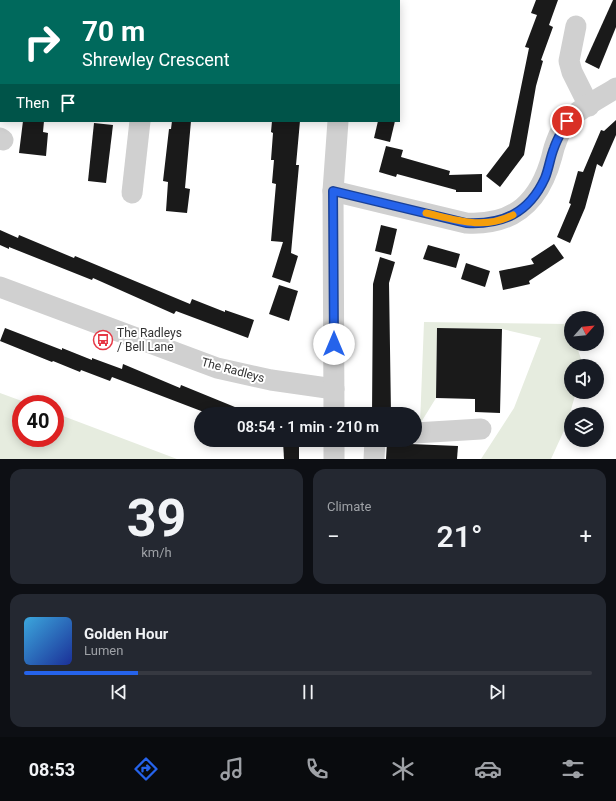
<!DOCTYPE html>
<html lang="en">
<head>
<meta charset="utf-8">
<style>
	:root { --surface:#171b24; --page:#242831; --text:#f1f3f6; --muted:#9ea1a6; --line:#363941; --accent:#2563eb }
	body { margin:0; font-family:Roboto,sans-serif; background:var(--page); color:var(--text); height:100vh; display:flex; flex-direction:column; font-size:15px; white-space:nowrap }
	* { box-sizing:border-box; margin:0 }
	p { font-size:13px; color:var(--muted) }
	.icon { flex:none; width:22px; height:22px; fill:none; stroke:currentColor; stroke-width:2; stroke-linecap:round; stroke-linejoin:round }
	.map { position:relative; height:459px; overflow:hidden }
	.details { display:flex; flex-direction:column; gap:10px; padding:10px; background:#0d0f14; flex:1 }
	.details>* { flex:none }
	.banner { position:absolute; left:0px; top:0px; width:400px; height:122px; box-shadow:0 2px 10px #0003; background:#00695c; color:#fff; overflow:hidden }
	.needle { width:26px; rotate:63deg }
	.fabs { position:absolute; left:564px; top:311px; display:grid; gap:8px }
	.fabs a { display:grid; place-items:center; width:40px; height:40px; border-radius:50%; background:var(--surface); box-shadow:0 2px 10px #0003; font-size:20px }
	.speed { position:absolute; left:12px; top:395px; display:flex; gap:8px; font-size:20px; font-weight:700; text-align:center }
	.speed>* { display:grid; place-content:center; width:52px; height:52px; border-radius:50%; background:var(--surface); box-shadow:0 2px 10px #0003; line-height:1 }
	.speed .limit { border:6px solid #d22; background:#fff; color:#111 }
	.pin { position:absolute; display:grid; place-items:center; width:34px; height:34px; color:#fff; margin:-17px; border:2px solid #fff; border-radius:50%; box-shadow:0 1px 4px #0007 }
	.me { position:absolute; width:44px; margin:-22px; rotate:0deg; stroke-linejoin:round; filter:drop-shadow(0 0 3px #0008) }
	.turn { display:flex; align-items:center; gap:14px; height:84px; padding:0 16px; font-size:18px }
	.turn .icon { width:52px; height:52px; stroke-width:2.5 }
	.turn b { display:block; font-size:28px; line-height:34px }
	.then { display:flex; align-items:center; height:38px; padding:0 16px; background:#0003; gap:8px; font-size:15px }
	.big { font-size:30px; font-weight:600; line-height:1.1 }
	.details .widget { flex:1; display:flex; flex-direction:column; justify-content:center; gap:6px; min-width:0; padding:0 14px; border-radius:12px; background:var(--page) }
	.details .dial { align-items:center; gap:0 }
	.dial b { font-size:52px; line-height:1 }
	.song { display:flex; align-items:center; gap:12px }
	.cover { width:48px; height:48px; border-radius:6px; background:linear-gradient(135deg,hsl(200 70% 55%),hsl(230 70% 35%)) }
	.played { height:4px; border-radius:2px; background:linear-gradient(90deg,var(--accent) 20%,var(--line) 20%) }
	.keys { display:flex; justify-content:space-around; direction:ltr }
	.heat { display:flex; justify-content:space-between; align-items:center; font-size:22px; direction:ltr }
	.details .tiles { flex:1; display:grid; gap:10px; grid-template-columns:1fr 1fr }
	.widget:last-child { grid-column:span 2 }
	.trip { position:absolute; left:194px; top:407px; width:228px; height:40px; border-radius:20px; background:var(--surface); box-shadow:0 2px 10px #0003; font-weight:600; line-height:40px; text-align:center }
	.menu { display:flex; height:64px; justify-content:space-around; align-items:center; background:#090b0e; color:var(--muted) }
	.menu .icon { width:28px; height:28px }
	.menu .active { color:var(--accent) }
	.menu b { font-size:18px; color:var(--text) }
	.map>svg:first-child { display:block }
	.green { fill:#e6ecdf }
	.building { fill:#1a1a1a }
	.lines { fill:none; stroke-linecap:round; stroke-linejoin:round }
	.minor { stroke:#d0d0d0; stroke-width:21 }
	.route-casing { stroke:#184099; stroke-width:10 }
	.route { stroke:#2563eb; stroke-width:7 }
	.slow { stroke:#f59e0b; stroke-width:7 }
	.labels { text-anchor:middle; stroke-width:4; stroke-linejoin:round; paint-order:stroke }
	.poi-label { font-size:12px; fill:#333; stroke:#fff; text-anchor:start }
	.street-label { font-size:12px; fill:#333; stroke:#fff }
</style>
</head>
<body>
<div class="map">
<svg width="616" height="459" viewBox="0 0 616 459">
	<rect width="100%" height="100%" fill="#fff"/>
	<!-- green -->
	<g class="green">
		<polygon points="424,322 569,324 571,330 571,344 576,344 583,365 571,366 571,392 576,392 567,424 551,459 481,459 514,408 541,338 502,329 437,328 436,398 420,424"/>
		<polygon points="0,393 30,404 21,404 21,438 55,438 55,413 177,459 0,459"/>
	</g>
	<!-- building -->
	<g class="building">
		<polygon points="536,0 558,0 549,25 553,27 541,60 543,61 536,86 524,155 500,187 486,176 509,146 529,48 525,47 537,15 531,13"/>
		<polygon points="613,0 616,0 616,27 599,69 585,62"/>
		<polygon points="616,120 616,135 602,167 597,164 585,208 570,243 557,237 571,204 569,203 578,171 583,172 601,130 604,131"/>
		<polygon points="23,121 44,121 43,132 48,133 46,156 19,153"/>
		<polygon points="172,121 191,121 185,188 190,189 187,213 166,211 168,182 163,181 169,129 171,129"/>
		<polygon points="272,121 300,121 296,165 299,165 291,253 298,256 290,283 272,277 283,242 271,241 276,184 272,183 274,160 271,160 273,133 271,132"/>
		<polygon points="378,121 395,121 390,142 374,138"/>
		<polygon points="94,123 113,125 106,183 88,181"/>
		<polygon points="386,146 403,150 401,157 450,171 449,175 482,174 482,192 456,192 456,190 397,174 396,177 379,172"/>
		<polygon points="381,225 397,229 391,255 375,251"/>
		<polygon points="0,230 18,238 19,235 74,258 75,256 190,304 192,299 225,312 225,310 254,320 248,338 176,311 174,314 93,278 92,280 9,247 9,249 0,245"/>
		<polygon points="554,244 564,258 529,281 530,284 503,290 499,271 534,264 531,259"/>
		<polygon points="428,245 460,254 456,268 423,259"/>
		<polygon points="380,257 395,262 389,283 391,414 372,414 373,284"/>
		<polygon points="466,263 490,271 485,287 461,279"/>
		<polygon points="279,285 298,291 289,321 269,314"/>
		<polygon points="5,328 62,350 62,348 92,360 92,358 122,369 123,364 180,388 181,385 252,414 209,414 112,377 110,381 81,370 80,372 53,361 52,362 0,341"/>
		<polygon points="437,328 502,329 500,413 475,412 475,399 436,398"/>
		<polygon points="283,441 299,441 299,459 284,459"/>
		<polygon points="387,443 458,446 457,459 386,459"/>
	</g>
	<g class="lines">
		<!-- minor -->
		<g class="minor">
			<polyline points="7,1 8,0"/>
			<polyline points="155,1 155,0"/>
			<polyline points="347,1 347,0"/>
			<polyline points="576,26 569,61 572,72 589,106"/>
			<polyline points="0,50 1,44"/>
			<polyline points="0,138 3,140"/>
			<path d="M 333,191 L 466,223 C 515,226 540,201 552,156 C 554,146 561,127 568,120 C 579,109 602,97 616,88"/>
			<polyline points="132,193 140,121"/>
			<polyline points="0,287 217,368 271,380 334,389"/>
			<polyline points="334,414 333,191 338,121"/>
			<polyline points="415,433 481,429"/>
			<polyline points="334,440 334,459"/>
			<polyline points="374,459 375,440"/>
		</g>
	</g>
	<g class="lines">
		<!-- route casing -->
		<g class="route-casing">
			<path id="route" d="M 334,344 L 333,191 L 466,223 C 503,225 529,213 545,178 C 549,168 550,158 554,148 C 557,139 563,129 567,121"/>
		</g>
		<!-- route -->
		<use href="#route" class="route"/>
		<!-- slow -->
		<path class="slow" d="M 426,213 C 456,220 484,230 513,215"/>
	</g>
	<!-- icons -->
	<defs>
		<g id="bus-ring" transform="scale(1)"><circle r="9.5" fill="#fff" stroke="#e63946" stroke-width="1.5"/><path d="M-5-6H5V4H4V6H2V4H-2V6H-4V4H-5ZM-3.5-4V0h7V-4ZM-3.5 1.2v1.5H-2V1.2ZM2 1.2v1.5H3.5V1.2Z" fill="#e63946"/></g>
	</defs>
	<g fill-rule="evenodd">
		<use href="#bus-ring" x="103" y="340"/>
	</g>
	<g class="labels">
		<!-- poi labels -->
		<g class="poi-label">
			<text x="117" y="337">The Radleys<tspan x="117" dy="14">/ Bell Lane</tspan></text>
		</g>
		<!-- street labels -->
		<g class="street-label">
			<text transform="translate(233 370) rotate(15)" y="4">The Radleys</text>
		</g>
	</g>
</svg>
<div class="fabs">
<a><svg class="needle" viewBox="-14 -14 28 28"><path d="M0-13l5 13h-10z" fill="#e53935"/><path d="M0 13l5-13h-10z" fill="#9ea1a6"/></svg></a>
<a><svg class="icon" aria-label="sound" viewBox="0 0 24 24"><path d="M4 9h4l5-4v14l-5-4H4zM17 9q2 3 0 6"/></svg></a>
<a><svg class="icon" aria-label="layers" viewBox="0 0 24 24"><path d="M12 4l9 5-9 5-9-5zM3 14l9 5 9-5"/></svg></a>
</div>
<div class="speed"><div class="limit">40</div></div>
<div class="pin" style="left:567px;top:121px;background:#d93025"><svg class="icon" aria-label="arrive" viewBox="0 0 24 24"><path d="M6 21V4h12l-3 4 3 4H6"/></svg></div>
<svg class="me" style="left:334px;top:344px" viewBox="-20 -20 40 40"><circle r="19" fill="#fff"/><path d="M0-13L10 11 0 6-10 11z" fill="#2563eb"/></svg>
<div class="trip">08:54 · 1 min · 210 m</div>
<div class="banner">
<div class="turn"><svg class="icon" aria-label="right" viewBox="0 0 24 24"><path d="M7 20v-9h11M14 6l5 5-5 5"/></svg><div><b>70 m</b>Shrewley Crescent</div></div>
<div class="then">Then<svg class="icon" aria-label="arrive" viewBox="0 0 24 24"><path d="M6 21V4h12l-3 4 3 4H6"/></svg></div>
</div>
</div>
<section class="details">
<div class="tiles">
<div class="widget dial"><b>39</b><p>km/h</p></div>
<div class="widget"><p>Climate</p>
<div class="heat"><a>−</a><b class="big">21°</b><a>+</a></div>
</div>
<div class="widget">
<div class="song"><i class="cover"></i><div><b>Golden Hour</b><p>Lumen</p></div></div>
<div class="played"></div>
<div class="keys"><svg class="icon" aria-label="previous" viewBox="0 0 24 24"><path d="M18 5L8 12l10 7zM5 5v14"/></svg><svg class="icon" aria-label="pause" viewBox="0 0 24 24"><path d="M8 5v14M16 5v14"/></svg><svg class="icon" aria-label="next" viewBox="0 0 24 24"><path d="M6 5l10 7-10 7zM19 5v14"/></svg></div>
</div>
</div>
</section>
<nav class="menu">
<b>08:53</b>
<svg class="icon active" aria-label="directions" viewBox="0 0 24 24"><path d="M12 3l9 9-9 9-9-9zM9 14v-3h6M13 9l2 2-2 2"/></svg>
<svg class="icon" aria-label="music" viewBox="0 0 24 24"><path d="M9 18V5l10-2v13"/><circle cx="6" cy="18" r="3"/><circle cx="16" cy="16" r="3"/></svg>
<svg class="icon" aria-label="phone" viewBox="0 0 24 24"><path d="M5 4h4l2 5-3 2q2 4 5 5l2-3 5 2v4C11 20 4 13 5 4z"/></svg>
<svg class="icon" aria-label="climate" viewBox="0 0 24 24"><path d="M12 3v18M4 7l16 10M4 17L20 7"/></svg>
<svg class="icon" aria-label="car" viewBox="0 0 24 24"><path d="M5 17H2v-5l4-1 3-4h7l3 4 3 1v5h-3M9 17h6M6 11h13"/><circle cx="7" cy="17" r="2"/><circle cx="17" cy="17" r="2"/></svg>
<svg class="icon" aria-label="filters" viewBox="0 0 24 24"><path d="M4 7h16M4 17h16"/><circle cx="9" cy="7" r="2"/><circle cx="15" cy="17" r="2"/></svg>
</nav>
</body>
</html>
